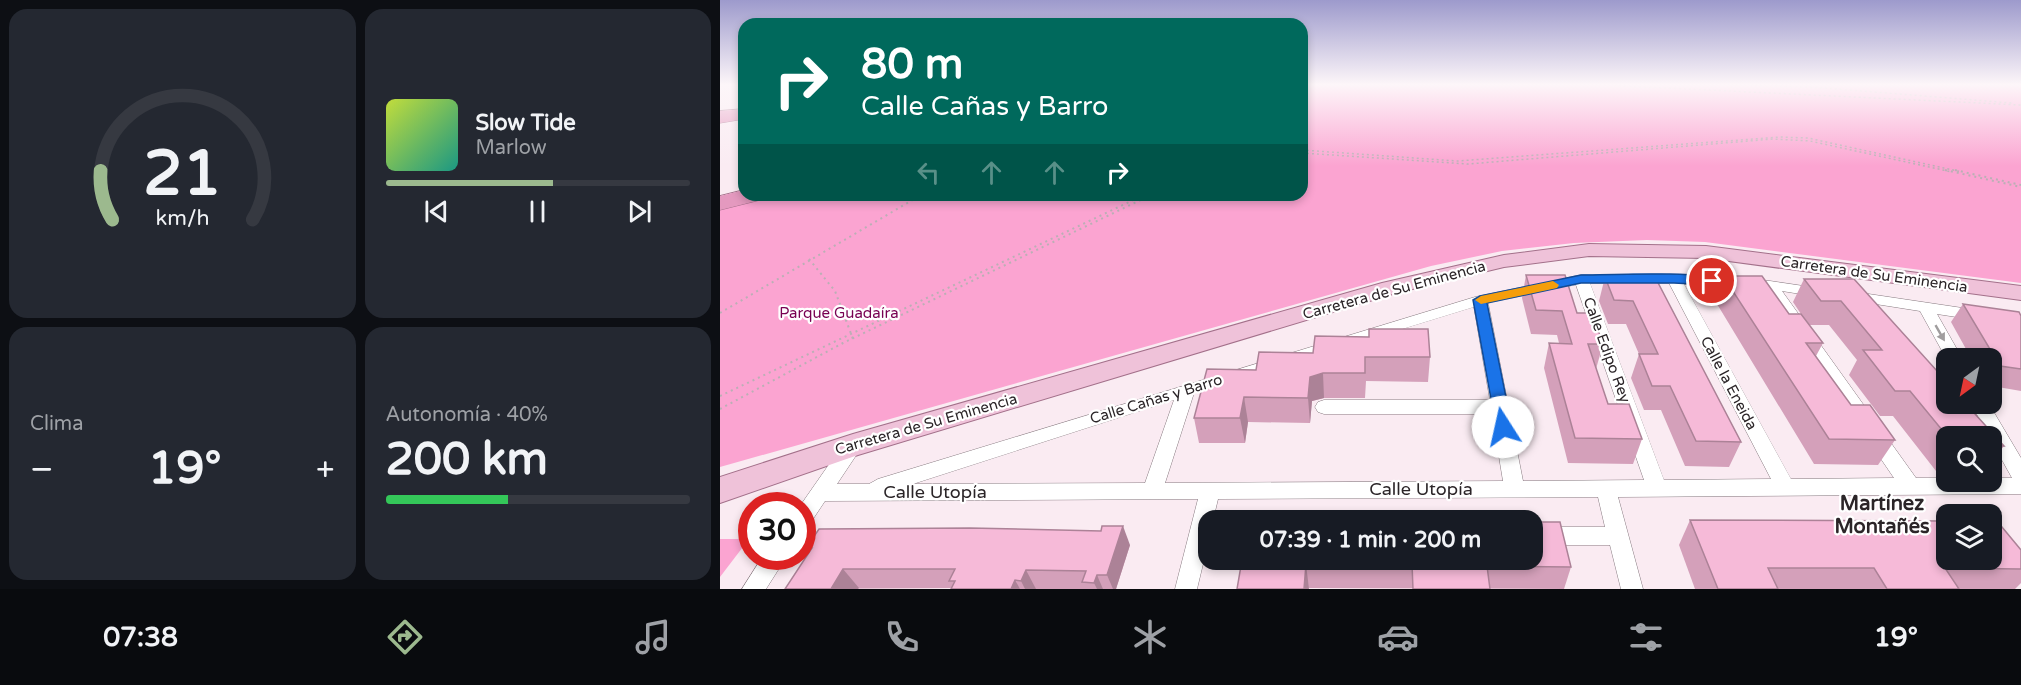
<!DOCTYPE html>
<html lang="es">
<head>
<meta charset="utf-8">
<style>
	:root { --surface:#171b24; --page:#242831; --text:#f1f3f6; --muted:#9ea1a6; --line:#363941; --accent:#9cb98e }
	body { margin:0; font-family:"Varela Round",sans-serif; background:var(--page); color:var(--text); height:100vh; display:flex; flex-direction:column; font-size:22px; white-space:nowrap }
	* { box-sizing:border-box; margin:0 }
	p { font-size:20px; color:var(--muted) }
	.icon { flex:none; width:33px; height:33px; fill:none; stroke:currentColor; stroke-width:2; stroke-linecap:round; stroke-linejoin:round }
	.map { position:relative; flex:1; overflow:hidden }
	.sheet { display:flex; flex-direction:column; gap:9px; padding:9px; background:#0d0f14; width:720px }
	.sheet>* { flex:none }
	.top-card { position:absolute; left:18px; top:18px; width:570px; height:183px; border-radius:18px; box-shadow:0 3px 9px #0003; background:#00695c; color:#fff; overflow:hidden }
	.needle { width:39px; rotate:213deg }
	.controls { position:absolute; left:1216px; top:348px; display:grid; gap:12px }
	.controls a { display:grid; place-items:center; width:66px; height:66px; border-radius:12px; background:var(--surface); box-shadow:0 3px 9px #0003; font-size:30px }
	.speed { position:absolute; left:18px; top:492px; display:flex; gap:12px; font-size:30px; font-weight:700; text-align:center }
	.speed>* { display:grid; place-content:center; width:78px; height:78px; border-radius:50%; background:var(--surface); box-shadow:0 3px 9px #0003; line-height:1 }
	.speed .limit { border:9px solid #d22; background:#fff; color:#111 }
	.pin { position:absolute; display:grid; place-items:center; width:51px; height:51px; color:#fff; margin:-26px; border:3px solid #fff; border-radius:50%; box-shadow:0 2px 6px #0007 }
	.me { position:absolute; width:66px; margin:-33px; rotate:350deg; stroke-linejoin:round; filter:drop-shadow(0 0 4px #0008) }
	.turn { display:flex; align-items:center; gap:21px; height:126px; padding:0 24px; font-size:27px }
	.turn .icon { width:78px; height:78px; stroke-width:2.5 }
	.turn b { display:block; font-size:42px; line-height:51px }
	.lanes { display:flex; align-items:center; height:57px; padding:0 24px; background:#0003; justify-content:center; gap:30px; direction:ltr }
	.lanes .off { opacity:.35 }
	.big { font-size:45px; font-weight:800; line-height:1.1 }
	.sheet .tile { flex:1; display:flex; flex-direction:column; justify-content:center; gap:9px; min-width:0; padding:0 21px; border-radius:18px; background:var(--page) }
	.sheet .dial { align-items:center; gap:0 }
	.dial svg { height:156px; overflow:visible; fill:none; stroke:var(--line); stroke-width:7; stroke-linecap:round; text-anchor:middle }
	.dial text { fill:var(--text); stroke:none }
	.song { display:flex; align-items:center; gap:18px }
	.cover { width:72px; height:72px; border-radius:9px; background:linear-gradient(135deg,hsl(70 70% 55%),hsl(170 70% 35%)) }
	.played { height:6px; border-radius:3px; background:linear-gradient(90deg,var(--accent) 55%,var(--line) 55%) }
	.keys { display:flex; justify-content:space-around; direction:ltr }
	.heat { display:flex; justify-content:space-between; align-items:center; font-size:33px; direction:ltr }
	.charge { height:9px; border-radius:4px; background:linear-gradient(90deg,#34c759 40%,var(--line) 0) }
	.sheet .tiles { flex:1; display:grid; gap:9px; grid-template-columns:repeat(2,1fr) }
	.trip { position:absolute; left:478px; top:510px; width:345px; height:60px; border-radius:18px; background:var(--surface); box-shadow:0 3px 9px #0003; font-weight:800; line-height:60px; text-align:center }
	.menu { display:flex; height:96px; justify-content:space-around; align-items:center; background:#090b0e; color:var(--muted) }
	.menu .icon { width:42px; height:42px }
	.menu .on { color:var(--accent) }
	.menu b { font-size:27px; color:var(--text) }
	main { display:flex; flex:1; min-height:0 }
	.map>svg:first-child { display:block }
	.green { fill:#fba4d1 }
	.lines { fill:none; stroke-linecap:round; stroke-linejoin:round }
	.minor-casing { stroke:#877a80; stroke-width:1 }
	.primary-casing { stroke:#a3708a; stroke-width:2 }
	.motorway-casing { stroke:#a3708a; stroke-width:1 }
	.path-far1 { stroke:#bbafb5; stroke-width:1.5; stroke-dasharray:2 3; stroke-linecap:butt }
	.path { stroke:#bbafb5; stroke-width:2; stroke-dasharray:2 4; stroke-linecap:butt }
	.minor { fill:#fff; fill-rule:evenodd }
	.primary { fill:#efc2d9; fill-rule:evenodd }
	.motorway { fill:#e499bf; fill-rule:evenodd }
	.wall { fill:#d4a0ba }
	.shaded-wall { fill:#ac8297 }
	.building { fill:#f6bad8; stroke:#ac8297; stroke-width:1.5 }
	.oneway { fill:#a09d9e }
	.route { fill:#1a73e8; stroke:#114b97; stroke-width:1.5 }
	.slow { fill:#f59e0b }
	.labels { text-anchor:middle; stroke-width:4.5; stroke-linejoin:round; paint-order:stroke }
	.street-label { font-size:15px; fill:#2b2528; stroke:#fff }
	.park-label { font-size:15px; fill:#780152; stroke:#fff }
	.near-street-label { font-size:18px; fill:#2b2528; stroke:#fff }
	.near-neighbourhood-label { font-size:20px; font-weight:bold; fill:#2b2528; stroke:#fff }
</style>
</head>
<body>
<main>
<section class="sheet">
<div class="tiles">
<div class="tile dial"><svg viewBox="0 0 100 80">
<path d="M14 69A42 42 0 1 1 86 69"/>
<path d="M14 69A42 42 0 0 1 8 44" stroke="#9cb98e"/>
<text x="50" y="56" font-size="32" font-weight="700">21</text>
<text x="50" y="72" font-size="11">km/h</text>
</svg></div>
<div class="tile">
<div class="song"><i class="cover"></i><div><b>Slow Tide</b><p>Marlow</p></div></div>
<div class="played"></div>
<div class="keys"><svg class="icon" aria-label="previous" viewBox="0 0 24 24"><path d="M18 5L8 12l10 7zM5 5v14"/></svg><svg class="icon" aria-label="pause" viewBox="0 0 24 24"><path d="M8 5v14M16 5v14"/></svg><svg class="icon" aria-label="next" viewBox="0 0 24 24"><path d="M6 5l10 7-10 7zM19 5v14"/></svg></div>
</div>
<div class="tile"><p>Clima</p>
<div class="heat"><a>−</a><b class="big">19°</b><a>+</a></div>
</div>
<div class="tile"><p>Autonomía · 40%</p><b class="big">200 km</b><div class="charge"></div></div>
</div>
</section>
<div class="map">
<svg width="1301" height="589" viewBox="0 0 1301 589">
	<rect width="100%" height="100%" fill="#faebf2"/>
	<!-- green -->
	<g class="green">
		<polygon points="582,84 1301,84 1301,283 985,242 927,240 854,243 782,251 711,266 0,467 0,207 52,195 582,195"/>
		<polygon points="0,539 29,539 0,577"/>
	</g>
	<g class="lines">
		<!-- minor casing -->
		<g class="minor-casing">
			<g id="minor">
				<path d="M 861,275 L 954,275 L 1050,281 L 1104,289 L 1106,292 L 1104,295 L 1099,297 L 1062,291 L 1196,478 L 1227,478 L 1227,482 L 1272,482 L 1272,478 L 1292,478 L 1272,442 L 1272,436 L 1269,436 L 1251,404 L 1269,404 L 1301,458 L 1301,494 L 898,497 L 923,589 L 901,589 L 890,545 L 813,545 L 813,527 L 885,527 L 878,497 L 498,499 L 493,520 L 489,520 L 489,539 L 477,589 L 455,589 L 478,499 L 105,501 L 89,525 L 82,528 L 82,506 L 80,506 L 126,440 L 133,438 L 140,440 L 143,445 L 117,484 L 149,484 L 158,479 L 755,297 ZM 870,283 L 949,283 L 1051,479 L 944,480 ZM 964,284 L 1045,289 L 1174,478 L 1071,479 ZM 856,285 L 924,480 L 803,481 L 768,303 ZM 754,307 L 770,400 L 604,400 L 598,402 L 595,407 L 598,412 L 604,414 L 772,414 L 783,481 L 445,483 L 474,393 ZM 454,400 L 425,483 L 193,484 Z"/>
				<polygon points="1135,292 1256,310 1264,315 1256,320 1217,314 1242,358 1227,360 1200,311 1130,300 1127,297"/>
				<polygon points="43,556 67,556 46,589 22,589"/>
			</g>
		</g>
		<!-- primary casing -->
		<g class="primary-casing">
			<polygon id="primary" points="869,244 986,246 1301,286 1301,300 986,258 869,256 784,267 676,293 138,455 0,503 0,477 133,434 662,283 784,255"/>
		</g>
		<!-- motorway casing -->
		<g class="motorway-casing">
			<g id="motorway">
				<polygon points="24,109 24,119 0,123 0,111"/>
				<polygon points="24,190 24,195 43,195 40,200 0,210 0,196"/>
			</g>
		</g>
		<!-- path-far1 -->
		<g class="path-far1">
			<polyline points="629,84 697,84"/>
			<polyline points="864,84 1301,105"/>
			<polyline points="990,84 1092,87 1292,103"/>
			<polyline points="582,150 737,161 1060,137 1088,138 1242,172"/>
			<polyline points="582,153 748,164 1053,139 1090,141 1232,172"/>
		</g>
		<!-- path -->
		<g class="path">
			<polyline points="1225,170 1301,187"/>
			<polyline points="1235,170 1301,185"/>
			<polyline points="89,259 115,291 133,339"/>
			<polyline points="0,313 201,195"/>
			<polyline points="0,396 424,195"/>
			<polyline points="0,409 123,343 431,195"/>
		</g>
		<!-- minor -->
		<use href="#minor" class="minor"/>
		<!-- primary -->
		<use href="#primary" class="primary"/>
		<!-- motorway -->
		<use href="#motorway" class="motorway"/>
	</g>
	<!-- wall -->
	<g class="wall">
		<polygon points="806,275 857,313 883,344 876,369 888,404 922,439 913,464 848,463 824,368 829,343 839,343 837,335 811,334 802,298"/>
		<polygon points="1003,276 1069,314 1081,314 1073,302 1084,279 1134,279 1284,446 1272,461 1272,436 1227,436 1227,471 1216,471 1173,416 1160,416 1129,375 1137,360 1109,325 1089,325 1103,343 1096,356 1131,405 1175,440 1158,465 1094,464 994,299"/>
		<polygon points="885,277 935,277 1021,442 1009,467 965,466 941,410 924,410 911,378 919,354 906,324 888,324 879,301"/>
		<polygon points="1243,304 1301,316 1301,391 1272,386 1272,358 1251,358 1231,322"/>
		<polygon points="539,352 710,357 708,382 646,381 645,398 604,398 592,401 590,423 528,422 525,443 479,443 474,418 536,370"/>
		<polygon points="970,520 1301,550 1301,583 1295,589 975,589 959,545"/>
		<polygon points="819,522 851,567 844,589 589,588 522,560"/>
		<polygon points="410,545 396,589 231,589 232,588 65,589 90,553 86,548"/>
	</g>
	<!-- shaded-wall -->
	<g class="shaded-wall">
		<polygon points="603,373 604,398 592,401 590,423 588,398 590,377"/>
		<polygon points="524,397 528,422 525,443 520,418"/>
		<polygon points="403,526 410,545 396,589 393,589 387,575"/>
		<polygon points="586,564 589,589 584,589"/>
		<polygon points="123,569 139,588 138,589 111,589"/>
		<polygon points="306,570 316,589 305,589 301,581"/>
		<polygon points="377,575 383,589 377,589 374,583"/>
		<polygon points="295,580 300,589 291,589"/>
	</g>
	<!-- building -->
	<g class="building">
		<polygon points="806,275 845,275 857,313 872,313 883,344 868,344 888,404 909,404 922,439 855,438 829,343 852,344 842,311 816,310"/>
		<polygon points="1003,276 1042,276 1069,314 1081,314 1103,343 1086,343 1131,405 1150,405 1175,440 1109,439"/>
		<polygon points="885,277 935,277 1021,442 976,441 950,386 932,386 919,354 938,354 913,301 894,300"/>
		<polygon points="1084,279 1134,279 1227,382 1227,404 1246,404 1284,446 1272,446 1272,436 1227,436 1190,391 1175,391 1143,350 1162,350 1121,301 1101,301"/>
		<polygon points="1243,304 1299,312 1301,316 1301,369 1280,366"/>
		<polygon points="649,329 708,329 710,357 645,357 645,373 603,373 590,377 588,398 524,397 520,418 474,418 487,369 536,370 539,352 593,353 595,336 649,337"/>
		<polygon points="528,517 817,517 819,522 840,522 851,567 767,566 770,589 693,589 692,564 586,564 584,589 517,589 522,560 813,560 813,520 528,520"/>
		<polygon points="970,520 1227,521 1227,560 1272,560 1272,521 1277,521 1301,550 1301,569 1225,568 1239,589 1167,589 1154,568 1048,568 1058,589 998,589"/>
		<polygon points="382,526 403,526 387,575 377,575 374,583 362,582 366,571 306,570 301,581 295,580 291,589 231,589 235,581 229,581 235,569 123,569 111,589 65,589 92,548 86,548 99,529 250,528 381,531"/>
	</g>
	<!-- one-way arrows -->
	<defs><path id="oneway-solid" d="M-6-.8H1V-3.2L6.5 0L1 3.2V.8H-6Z" transform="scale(1.5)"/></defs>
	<use class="oneway" href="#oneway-solid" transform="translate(1220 333) rotate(60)"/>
	<!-- sky -->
	<linearGradient id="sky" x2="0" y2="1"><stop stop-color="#9d9acc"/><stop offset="0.51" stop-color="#fdf6f9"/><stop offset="1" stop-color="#fdf6f9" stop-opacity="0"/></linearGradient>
	<rect width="1301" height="166" fill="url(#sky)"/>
	<!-- route -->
	<path class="route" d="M 861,275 C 883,275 987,270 999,281 L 992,285 L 954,283 L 861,283 L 767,303 L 792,427 L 789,432 L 783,434 L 777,432 L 753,300 L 760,296 Z"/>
	<!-- slow -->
	<polygon class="slow" points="833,281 839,285 837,288 761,304 755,300 761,296"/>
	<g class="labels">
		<!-- street labels -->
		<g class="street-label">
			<text transform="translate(1154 274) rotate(8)" y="5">Carretera de Su Eminencia</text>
			<text transform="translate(674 290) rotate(-15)" y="5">Carretera de Su Eminencia</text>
			<text transform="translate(887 350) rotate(70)" y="5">Calle Edipo Rey</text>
			<text transform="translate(1009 383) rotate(62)" y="5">Calle la Eneida</text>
			<text transform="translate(436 399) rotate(-17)" y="5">Calle Cañas y Barro</text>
			<text transform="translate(206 424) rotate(-16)" y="5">Carretera de Su Eminencia</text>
		</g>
		<!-- park labels -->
		<g class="park-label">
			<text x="119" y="318">Parque Guadaíra</text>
		</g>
		<!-- near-street labels -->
		<g class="near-street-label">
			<text x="701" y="495">Calle Utopía</text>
			<text x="215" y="498">Calle Utopía</text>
		</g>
		<!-- near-neighbourhood labels -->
		<g class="near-neighbourhood-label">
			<text x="1162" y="510">Martínez<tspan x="1162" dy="23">Montañés</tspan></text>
		</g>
	</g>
</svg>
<div class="controls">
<a><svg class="needle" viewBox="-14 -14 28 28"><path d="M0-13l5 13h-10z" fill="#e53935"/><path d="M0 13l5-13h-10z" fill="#9ea1a6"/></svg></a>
<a><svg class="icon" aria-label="search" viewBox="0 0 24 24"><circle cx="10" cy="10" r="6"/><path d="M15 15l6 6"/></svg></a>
<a><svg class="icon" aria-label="layers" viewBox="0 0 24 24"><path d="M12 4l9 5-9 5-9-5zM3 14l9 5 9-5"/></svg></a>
</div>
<div class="speed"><div class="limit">30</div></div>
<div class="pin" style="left:992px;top:281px;background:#d93025"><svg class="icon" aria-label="arrive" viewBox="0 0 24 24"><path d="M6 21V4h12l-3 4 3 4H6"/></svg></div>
<svg class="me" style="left:783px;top:427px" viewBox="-20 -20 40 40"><circle r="19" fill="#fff"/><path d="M0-13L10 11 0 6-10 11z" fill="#1a73e8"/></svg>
<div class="trip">07:39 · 1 min · 200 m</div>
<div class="top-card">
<div class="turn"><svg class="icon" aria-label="right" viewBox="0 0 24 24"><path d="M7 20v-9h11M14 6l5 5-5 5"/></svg><div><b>80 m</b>Calle Cañas y Barro</div></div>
<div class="lanes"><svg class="icon off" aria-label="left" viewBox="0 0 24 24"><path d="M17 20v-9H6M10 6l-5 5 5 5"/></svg><svg class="icon off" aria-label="ahead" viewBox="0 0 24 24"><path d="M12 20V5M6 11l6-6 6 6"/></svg><svg class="icon off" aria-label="ahead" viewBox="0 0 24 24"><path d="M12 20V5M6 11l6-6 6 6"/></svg><svg class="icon" aria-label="right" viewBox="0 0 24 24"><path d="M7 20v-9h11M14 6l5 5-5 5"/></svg></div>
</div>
</div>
</main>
<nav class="menu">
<b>07:38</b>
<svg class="icon on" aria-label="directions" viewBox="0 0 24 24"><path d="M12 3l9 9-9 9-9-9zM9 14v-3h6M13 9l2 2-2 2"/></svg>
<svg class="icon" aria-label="music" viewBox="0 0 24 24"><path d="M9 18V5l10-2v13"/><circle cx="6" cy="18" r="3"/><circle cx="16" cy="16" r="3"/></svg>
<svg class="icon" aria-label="phone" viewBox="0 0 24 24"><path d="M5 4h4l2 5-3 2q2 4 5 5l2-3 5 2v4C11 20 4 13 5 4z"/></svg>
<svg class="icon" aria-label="climate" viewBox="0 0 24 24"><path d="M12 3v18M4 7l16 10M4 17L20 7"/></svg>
<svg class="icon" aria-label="car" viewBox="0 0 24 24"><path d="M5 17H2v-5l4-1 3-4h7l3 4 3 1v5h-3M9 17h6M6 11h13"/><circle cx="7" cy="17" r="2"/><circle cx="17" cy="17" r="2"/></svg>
<svg class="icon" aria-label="filters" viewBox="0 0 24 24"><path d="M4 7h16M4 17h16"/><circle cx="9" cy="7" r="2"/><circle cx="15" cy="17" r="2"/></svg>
<b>19°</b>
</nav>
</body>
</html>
